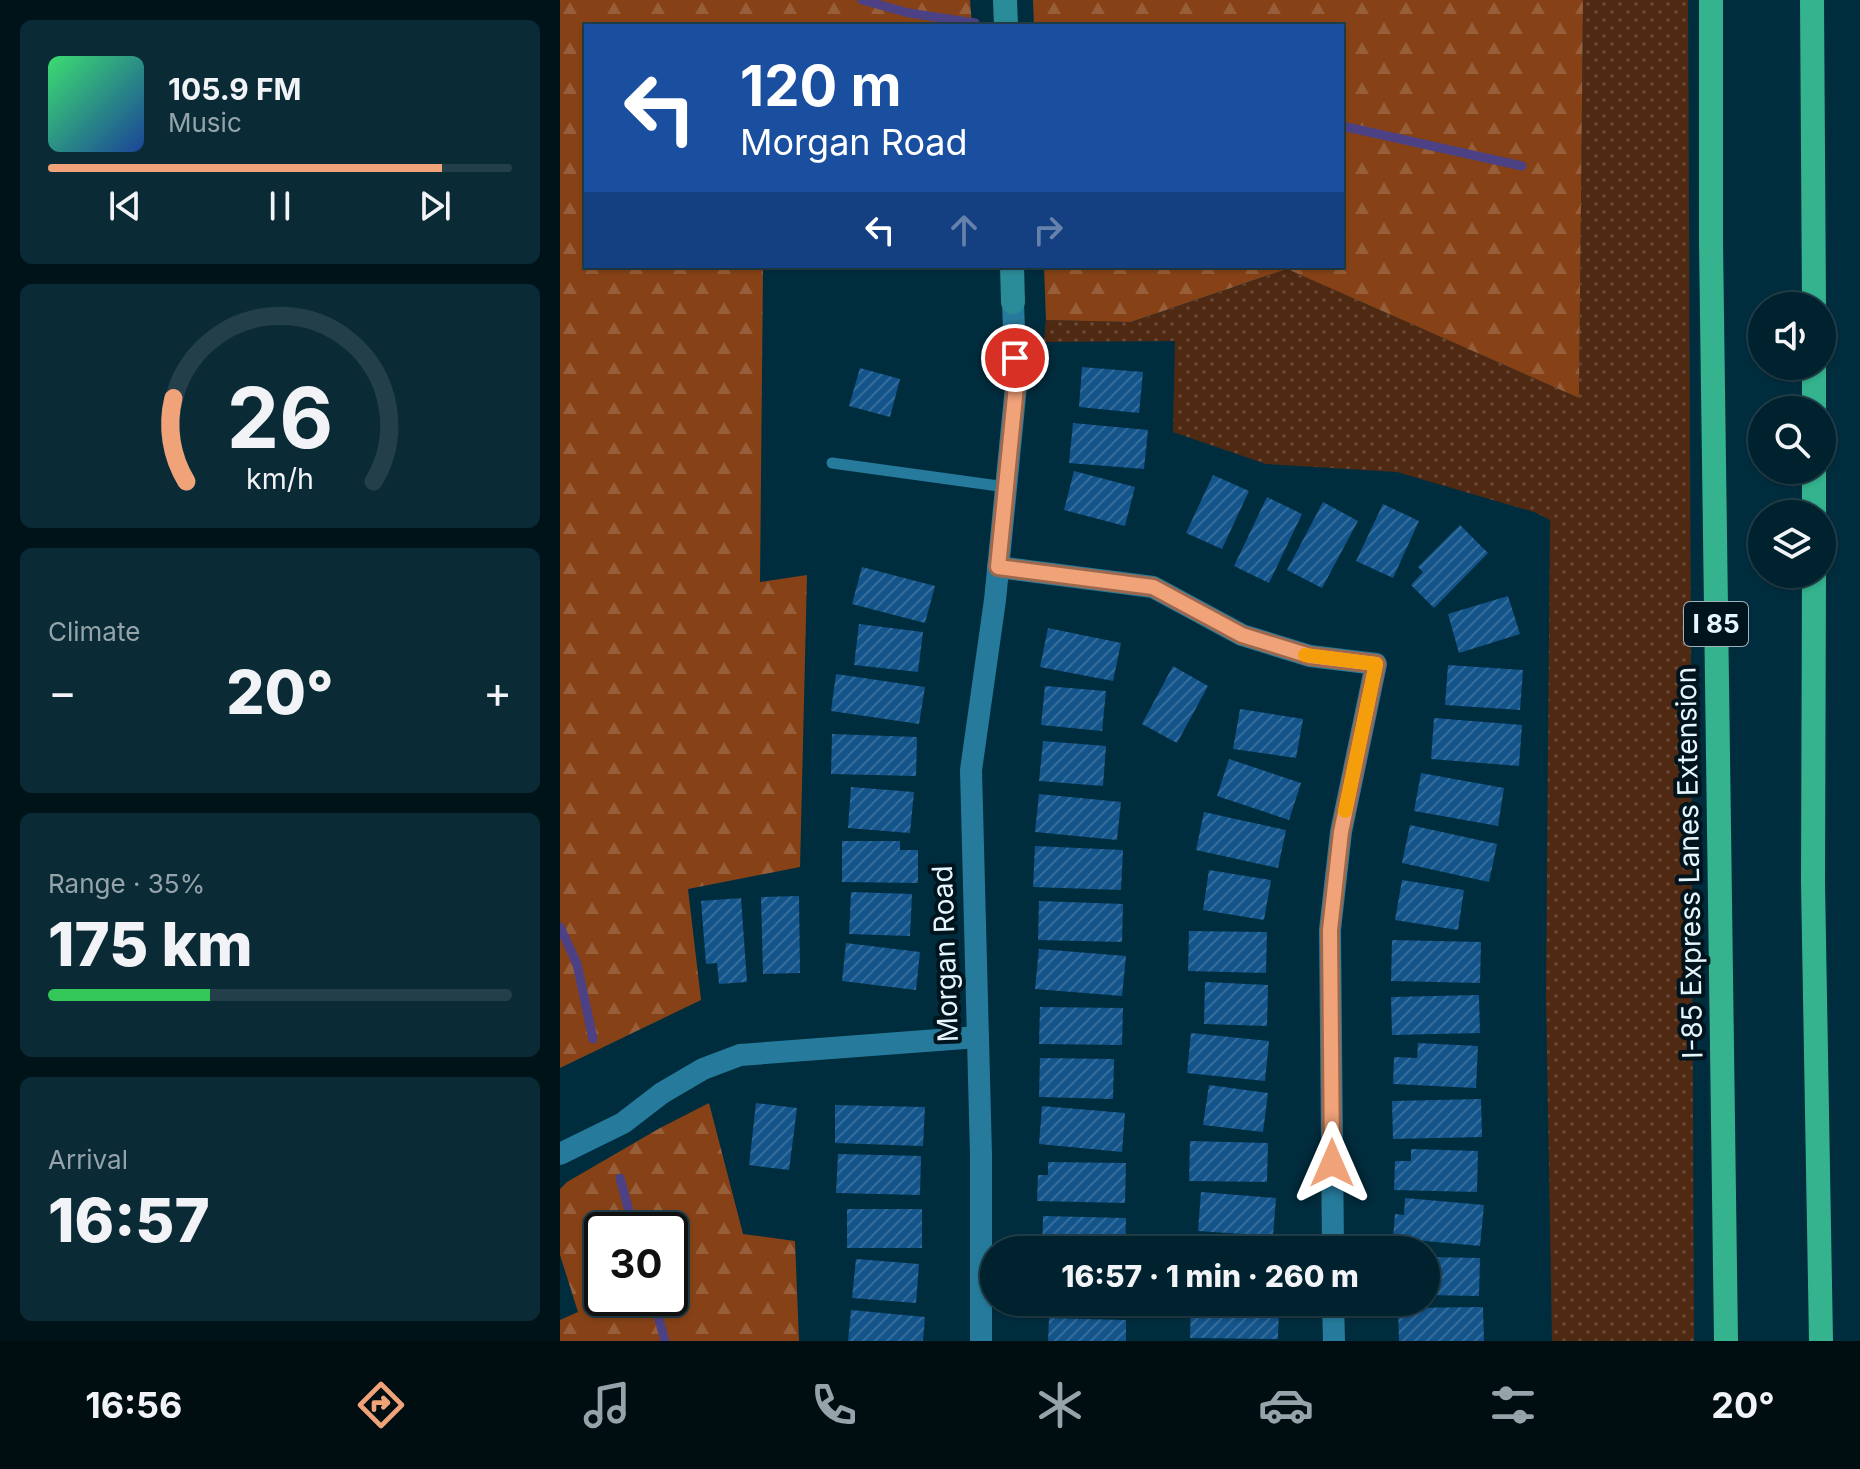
<!DOCTYPE html>
<html lang="en">
<head>
<meta charset="utf-8">
<style>
	:root { --surface:#00222e; --page:#0a2a36; --text:#f1f3f6; --muted:#95a4aa; --line:#223f4a; --accent:#f0a279 }
	body { margin:0; font-family:Inter,sans-serif; background:var(--page); color:var(--text); height:100vh; display:flex; flex-direction:column; font-size:30px; white-space:nowrap }
	* { box-sizing:border-box; margin:0 }
	p { font-size:26px; color:var(--muted) }
	.icon { flex:none; width:44px; height:44px; fill:none; stroke:currentColor; stroke-width:2; stroke-linecap:round; stroke-linejoin:round }
	.map { position:relative; flex:1; overflow:hidden }
	.side { display:flex; flex-direction:column; gap:20px; padding:20px; background:#001319; width:560px }
	.side>* { flex:none }
	.top-card { position:absolute; left:24px; top:24px; width:760px; height:244px; border-radius:0px; box-shadow:0 2px 6px #0004,0 0 0 2px var(--line); background:#1a4fa0; color:#fff; overflow:hidden }
	.fabs { position:absolute; left:1188px; top:292px; display:grid; gap:16px }
	.fabs a { display:grid; place-items:center; width:88px; height:88px; border-radius:50%; background:var(--surface); box-shadow:0 2px 6px #0004,0 0 0 2px var(--line); font-size:40px }
	.speed { position:absolute; left:24px; top:1212px; display:flex; gap:16px; font-size:40px; font-weight:700; text-align:center }
	.speed>* { display:grid; place-content:center; width:104px; height:104px; border-radius:50%; background:var(--surface); box-shadow:0 2px 6px #0004,0 0 0 2px var(--line); line-height:1 }
	.speed .limit { border:4px solid #111; border-radius:12px; background:#fff; color:#111 }
	.pin { position:absolute; display:grid; place-items:center; width:68px; height:68px; color:#fff; margin:-34px; border:4px solid #fff; border-radius:50%; box-shadow:0 2px 8px #0007 }
	.me { position:absolute; width:88px; margin:-44px; rotate:0deg; stroke-linejoin:round; filter:drop-shadow(0 0 6px #0008) }
	.turn { display:flex; align-items:center; gap:28px; height:168px; padding:0 24px; font-size:36px }
	.turn .icon { width:104px; height:104px; stroke-width:2.5 }
	.turn b { display:block; font-size:56px; line-height:68px }
	.lanes { display:flex; align-items:center; height:76px; padding:0 24px; background:#0003; justify-content:center; gap:40px; direction:ltr }
	.lanes .off { opacity:.35 }
	.big { font-size:60px; font-weight:800; line-height:1.1 }
	.side .widget { flex:1; display:flex; flex-direction:column; justify-content:center; gap:12px; min-width:0; padding:0 28px; border-radius:12px; background:var(--page) }
	.side .dial { align-items:center; gap:0 }
	.dial svg { height:208px; overflow:visible; fill:none; stroke:var(--line); stroke-width:7; stroke-linecap:round; text-anchor:middle }
	.dial text { fill:var(--text); stroke:none }
	.song { display:flex; align-items:center; gap:24px }
	.cover { width:96px; height:96px; border-radius:12px; background:linear-gradient(135deg,hsl(140 70% 55%),hsl(220 70% 35%)) }
	.played { height:8px; border-radius:4px; background:linear-gradient(90deg,var(--accent) 85%,var(--line) 85%) }
	.keys { display:flex; justify-content:space-around; direction:ltr }
	.heat { display:flex; justify-content:space-between; align-items:center; font-size:44px; direction:ltr }
	.charge { height:12px; border-radius:6px; background:linear-gradient(90deg,#34c759 35%,var(--line) 0) }
	.trip { position:absolute; left:420px; top:1236px; width:460px; height:80px; border-radius:40px; background:var(--surface); box-shadow:0 2px 6px #0004,0 0 0 2px var(--line); font-weight:800; line-height:80px; text-align:center }
	.dock { display:flex; height:128px; justify-content:space-around; align-items:center; background:#000e12; color:var(--muted) }
	.dock .icon { width:56px; height:56px }
	.dock .on { color:var(--accent) }
	.dock b { font-size:36px; color:var(--text) }
	main { display:flex; flex:1; min-height:0 }
	.map>svg:first-child { display:block }
	.grass { fill:url(#grass-dots) }
	.forest { fill:url(#forest-firs); fill-rule:evenodd }
	.lines { fill:none; stroke-linecap:round; stroke-linejoin:round }
	.stream { stroke:#4d4185; stroke-width:9 }
	.building { fill:url(#building-hatch) }
	.lane { stroke:#267b9c; stroke-width:11 }
	.street { stroke:#267b9c; stroke-width:22 }
	.secondary { stroke:#2a8c98; stroke-width:24 }
	.highway { stroke:#34b38e; stroke-width:24 }
	.route-casing { stroke:#9c694f; stroke-width:20 }
	.route { stroke:#f0a279; stroke-width:14 }
	.slow { stroke:#f59e0b; stroke-width:14 }
	.labels { text-anchor:middle; stroke-width:8; stroke-linejoin:round; paint-order:stroke }
	.shield { fill:#00141e; stroke:#a2b2ba; stroke-width:2 }
	.shield-label { font-size:26px; font-weight:bold; fill:#e7f6fd }
	.street-label { font-size:28px; fill:#e7f6fd; stroke:#00141e }
</style>
</head>
<body>
<main>
<section class="side">
<div class="widget">
<div class="song"><i class="cover"></i><div><b>105.9 FM</b><p>Music</p></div></div>
<div class="played"></div>
<div class="keys"><svg class="icon" aria-label="previous" viewBox="0 0 24 24"><path d="M18 5L8 12l10 7zM5 5v14"/></svg><svg class="icon" aria-label="pause" viewBox="0 0 24 24"><path d="M8 5v14M16 5v14"/></svg><svg class="icon" aria-label="next" viewBox="0 0 24 24"><path d="M6 5l10 7-10 7zM19 5v14"/></svg></div>
</div>
<div class="widget dial"><svg viewBox="0 0 100 80">
<path d="M14 69A42 42 0 1 1 86 69"/>
<path d="M14 69A42 42 0 0 1 9 37" stroke="#f0a279"/>
<text x="50" y="56" font-size="32" font-weight="700">26</text>
<text x="50" y="72" font-size="11">km/h</text>
</svg></div>
<div class="widget"><p>Climate</p>
<div class="heat"><a>−</a><b class="big">20°</b><a>+</a></div>
</div>
<div class="widget"><p>Range · 35%</p><b class="big">175 km</b><div class="charge"></div></div>
<div class="widget"><p>Arrival</p><b class="big">16:57</b></div>
</section>
<div class="map">
<svg width="1300" height="1341" viewBox="0 0 1300 1341">
	<defs>
		<pattern id="grass-dots" width="8" height="8" patternUnits="userSpaceOnUse" patternTransform="scale(2)"><rect width="8" height="8" fill="#502913"/><path d="M2 2h.1M6 6h.1" fill="none" stroke="#694936" stroke-width="1.8" stroke-linecap="round"/></pattern>
		<pattern id="forest-firs" width="22" height="20" patternUnits="userSpaceOnUse" patternTransform="scale(2)"><rect width="22" height="20" fill="#864216"/><path d="M5 1l3.5 6h-7zM16 11l3.5 6h-7z" fill="#975e39"/></pattern>
		<pattern id="building-hatch" width="6" height="6" patternUnits="userSpaceOnUse" patternTransform="scale(2)"><rect width="6" height="6" fill="#13548a"/><path d="M-1 1l2-2M0 6l6-6M5 7l2-2" fill="none" stroke="#356d9b"/></pattern>
	</defs>
	<rect width="100%" height="100%" fill="#002d3e"/>
	<!-- grass -->
	<polygon class="grass" points="1023,0 1128,0 1134,1341 992,1341 986,995 990,520 974,512 837,472 706,464 613,432 615,341 484,342 486,320 572,322 727,269 1019,398"/>
	<!-- forest -->
	<g class="forest">
		<polygon points="0,0 410,0 412,26 26,26 26,266 203,266 200,582 247,575 240,867 128,889 141,1000 0,1068"/>
		<polygon points="473,0 1023,0 1019,398 727,269 571,322 486,320 484,266 782,266 782,26 474,26"/>
		<path d="M 149,1103 L 183,1234 L 235,1241 L 239,1341 L 0,1341 L 0,1320 L 18,1312 L 0,1255 L 0,1189 L 7,1182 L 100,1128 ZM 42,1230 L 110,1230 L 110,1298 L 42,1298 Z"/>
	</g>
	<g class="lines">
		<!-- stream -->
		<g class="stream">
			<polyline points="302,0 349,13 415,23"/>
			<polyline points="782,126 962,166"/>
			<polyline points="0,927 17,964 33,1039"/>
			<polyline points="60,1178 74,1230"/>
			<polyline points="93,1298 105,1341"/>
		</g>
	</g>
	<!-- building -->
	<g class="building">
		<polygon points="522,367 583,372 579,413 519,407"/>
		<polygon points="300,368 340,379 330,417 289,406"/>
		<polygon points="513,423 588,430 584,469 509,463"/>
		<polygon points="514,471 575,487 565,526 504,510"/>
		<polygon points="653,475 689,491 662,549 626,533"/>
		<polygon points="707,497 742,514 709,583 674,566"/>
		<polygon points="763,502 798,521 762,588 727,570"/>
		<polygon points="823,504 859,521 833,578 796,561"/>
		<polygon points="900,525 928,553 874,608 851,585 863,572 858,567"/>
		<polygon points="302,567 375,586 365,623 292,604"/>
		<polygon points="948,596 960,634 899,653 888,614"/>
		<polygon points="299,624 363,632 358,672 294,665"/>
		<polygon points="488,628 561,643 553,681 480,667"/>
		<polygon points="888,665 963,670 960,710 885,705"/>
		<polygon points="613,666 648,686 617,743 582,724"/>
		<polygon points="276,674 365,687 359,724 271,711"/>
		<polygon points="485,686 546,691 542,731 481,725"/>
		<polygon points="680,709 743,719 736,758 673,749"/>
		<polygon points="874,718 962,725 959,766 871,759"/>
		<polygon points="272,734 357,737 356,776 271,774"/>
		<polygon points="483,741 546,746 543,786 479,781"/>
		<polygon points="669,759 741,783 729,820 657,796"/>
		<polygon points="861,773 944,788 938,826 854,811"/>
		<polygon points="291,787 354,792 350,833 288,828"/>
		<polygon points="479,794 561,802 557,840 475,832"/>
		<polygon points="644,812 726,830 718,868 636,850"/>
		<polygon points="850,825 937,844 929,882 842,863"/>
		<polygon points="282,841 340,841 340,850 358,850 358,883 282,882"/>
		<polygon points="475,846 563,850 561,890 473,887"/>
		<polygon points="649,870 711,880 704,920 643,910"/>
		<polygon points="842,880 904,890 898,930 835,920"/>
		<polygon points="291,892 352,894 350,936 289,934"/>
		<polygon points="239,896 240,973 203,974 201,897"/>
		<polygon points="181,898 187,982 159,984 157,963 146,964 141,901"/>
		<polygon points="479,901 563,904 562,942 478,940"/>
		<polygon points="629,931 707,932 706,973 628,971"/>
		<polygon points="832,940 921,942 920,983 831,981"/>
		<polygon points="286,943 360,952 356,990 282,981"/>
		<polygon points="479,949 566,956 562,996 475,989"/>
		<polygon points="645,982 708,985 707,1026 644,1024"/>
		<polygon points="919,995 920,1033 832,1035 831,997"/>
		<polygon points="480,1007 563,1008 562,1045 479,1044"/>
		<polygon points="631,1033 709,1041 705,1081 627,1073"/>
		<polygon points="858,1043 918,1046 916,1088 833,1084 834,1057 857,1058"/>
		<polygon points="480,1058 554,1059 553,1099 479,1097"/>
		<polygon points="649,1085 708,1093 703,1132 643,1125"/>
		<polygon points="921,1099 922,1137 833,1139 832,1101"/>
		<polygon points="196,1103 237,1108 229,1170 189,1165"/>
		<polygon points="275,1105 365,1107 363,1146 275,1143"/>
		<polygon points="482,1106 565,1113 562,1152 479,1144"/>
		<polygon points="630,1141 708,1143 707,1182 629,1181"/>
		<polygon points="851,1149 918,1151 917,1192 834,1190 835,1161 851,1161"/>
		<polygon points="278,1154 361,1156 360,1195 276,1193"/>
		<polygon points="488,1162 566,1163 565,1203 477,1201 478,1175 488,1175"/>
		<polygon points="641,1192 716,1198 713,1236 638,1231"/>
		<polygon points="845,1198 924,1205 920,1246 833,1238 835,1214 844,1215"/>
		<rect x="287" y="1209" width="75" height="39"/>
		<polygon points="483,1216 566,1218 565,1250 482,1250"/>
		<polygon points="633,1243 678,1248 678,1250 632,1250"/>
		<polygon points="866,1257 920,1258 919,1296 866,1295"/>
		<polygon points="296,1259 359,1264 356,1303 292,1298"/>
		<polygon points="499,1302 566,1302 566,1309 499,1304"/>
		<polygon points="631,1302 719,1302 718,1339 630,1338"/>
		<polygon points="923,1307 924,1341 839,1341 838,1308"/>
		<polygon points="291,1310 365,1317 363,1341 288,1341"/>
		<polygon points="489,1318 566,1320 566,1341 488,1341"/>
	</g>
	<g class="lines">
		<!-- lane -->
		<polyline class="lane" points="272,463 446,487"/>
		<!-- street -->
		<g class="street">
			<polyline points="438,567 593,587 682,635 750,656 816,664 781,832 770,930 773,1250"/>
			<polyline points="0,1154 63,1123 102,1093 143,1069 180,1055 418,1037"/>
			<polyline points="773,1302 774,1341"/>
			<polyline points="421,1341 421,1155 411,770 435,600 456,386 453,302"/>
		</g>
		<!-- secondary -->
		<g class="secondary">
			<polyline points="445,0 446,26"/>
			<polyline points="452,266 453,302"/>
		</g>
		<!-- highway -->
		<g class="highway">
			<polyline points="1151,0 1151,242 1166,1341"/>
			<polyline points="1252,0 1254,306"/>
			<polyline points="1254,410 1254,366"/>
			<polyline points="1254,514 1254,470"/>
			<polyline points="1254,574 1253,882 1261,1341"/>
		</g>
	</g>
	<g class="lines">
		<!-- route casing -->
		<g class="route-casing">
			<polyline id="route" points="455,358 456,386 438,567 593,587 682,635 750,656 816,664 781,832 770,930 772,1163"/>
		</g>
		<!-- route -->
		<use href="#route" class="route"/>
		<!-- slow -->
		<polyline class="slow" points="745,655 816,664 785,811"/>
	</g>
	<g class="labels">
		<!-- shield labels -->
		<rect class="shield" x="1124" y="602" width="64" height="44" rx="6"/>
		<g class="shield-label">
			<text x="1156" y="633">I 85</text>
		</g>
		<!-- street labels -->
		<g class="street-label">
			<text transform="translate(1129 863) rotate(-91)" y="10">I-85 Express Lanes Extension</text>
			<text transform="translate(385 954) rotate(-92)" y="10">Morgan Road</text>
		</g>
	</g>
</svg>
<div class="fabs">
<a><svg class="icon" aria-label="sound" viewBox="0 0 24 24"><path d="M4 9h4l5-4v14l-5-4H4zM17 9q2 3 0 6"/></svg></a>
<a><svg class="icon" aria-label="search" viewBox="0 0 24 24"><circle cx="10" cy="10" r="6"/><path d="M15 15l6 6"/></svg></a>
<a><svg class="icon" aria-label="layers" viewBox="0 0 24 24"><path d="M12 4l9 5-9 5-9-5zM3 14l9 5 9-5"/></svg></a>
</div>
<div class="speed"><div class="limit">30</div></div>
<div class="pin" style="left:455px;top:358px;background:#d93025"><svg class="icon" aria-label="arrive" viewBox="0 0 24 24"><path d="M6 21V4h12l-3 4 3 4H6"/></svg></div>
<svg class="me" style="left:772px;top:1163px" viewBox="-20 -20 40 40"><path d="M0-17L14 15 0 8-14 15z" fill="#f0a279" stroke="#fff" stroke-width="4"/></svg>
<div class="trip">16:57 · 1 min · 260 m</div>
<div class="top-card">
<div class="turn"><svg class="icon" aria-label="left" viewBox="0 0 24 24"><path d="M17 20v-9H6M10 6l-5 5 5 5"/></svg><div><b>120 m</b>Morgan Road</div></div>
<div class="lanes"><svg class="icon" aria-label="left" viewBox="0 0 24 24"><path d="M17 20v-9H6M10 6l-5 5 5 5"/></svg><svg class="icon off" aria-label="ahead" viewBox="0 0 24 24"><path d="M12 20V5M6 11l6-6 6 6"/></svg><svg class="icon off" aria-label="right" viewBox="0 0 24 24"><path d="M7 20v-9h11M14 6l5 5-5 5"/></svg></div>
</div>
</div>
</main>
<nav class="dock">
<b>16:56</b>
<svg class="icon on" aria-label="directions" viewBox="0 0 24 24"><path d="M12 3l9 9-9 9-9-9zM9 14v-3h6M13 9l2 2-2 2"/></svg>
<svg class="icon" aria-label="music" viewBox="0 0 24 24"><path d="M9 18V5l10-2v13"/><circle cx="6" cy="18" r="3"/><circle cx="16" cy="16" r="3"/></svg>
<svg class="icon" aria-label="phone" viewBox="0 0 24 24"><path d="M5 4h4l2 5-3 2q2 4 5 5l2-3 5 2v4C11 20 4 13 5 4z"/></svg>
<svg class="icon" aria-label="climate" viewBox="0 0 24 24"><path d="M12 3v18M4 7l16 10M4 17L20 7"/></svg>
<svg class="icon" aria-label="car" viewBox="0 0 24 24"><path d="M5 17H2v-5l4-1 3-4h7l3 4 3 1v5h-3M9 17h6M6 11h13"/><circle cx="7" cy="17" r="2"/><circle cx="17" cy="17" r="2"/></svg>
<svg class="icon" aria-label="filters" viewBox="0 0 24 24"><path d="M4 7h16M4 17h16"/><circle cx="9" cy="7" r="2"/><circle cx="15" cy="17" r="2"/></svg>
<b>20°</b>
</nav>
</body>
</html>
